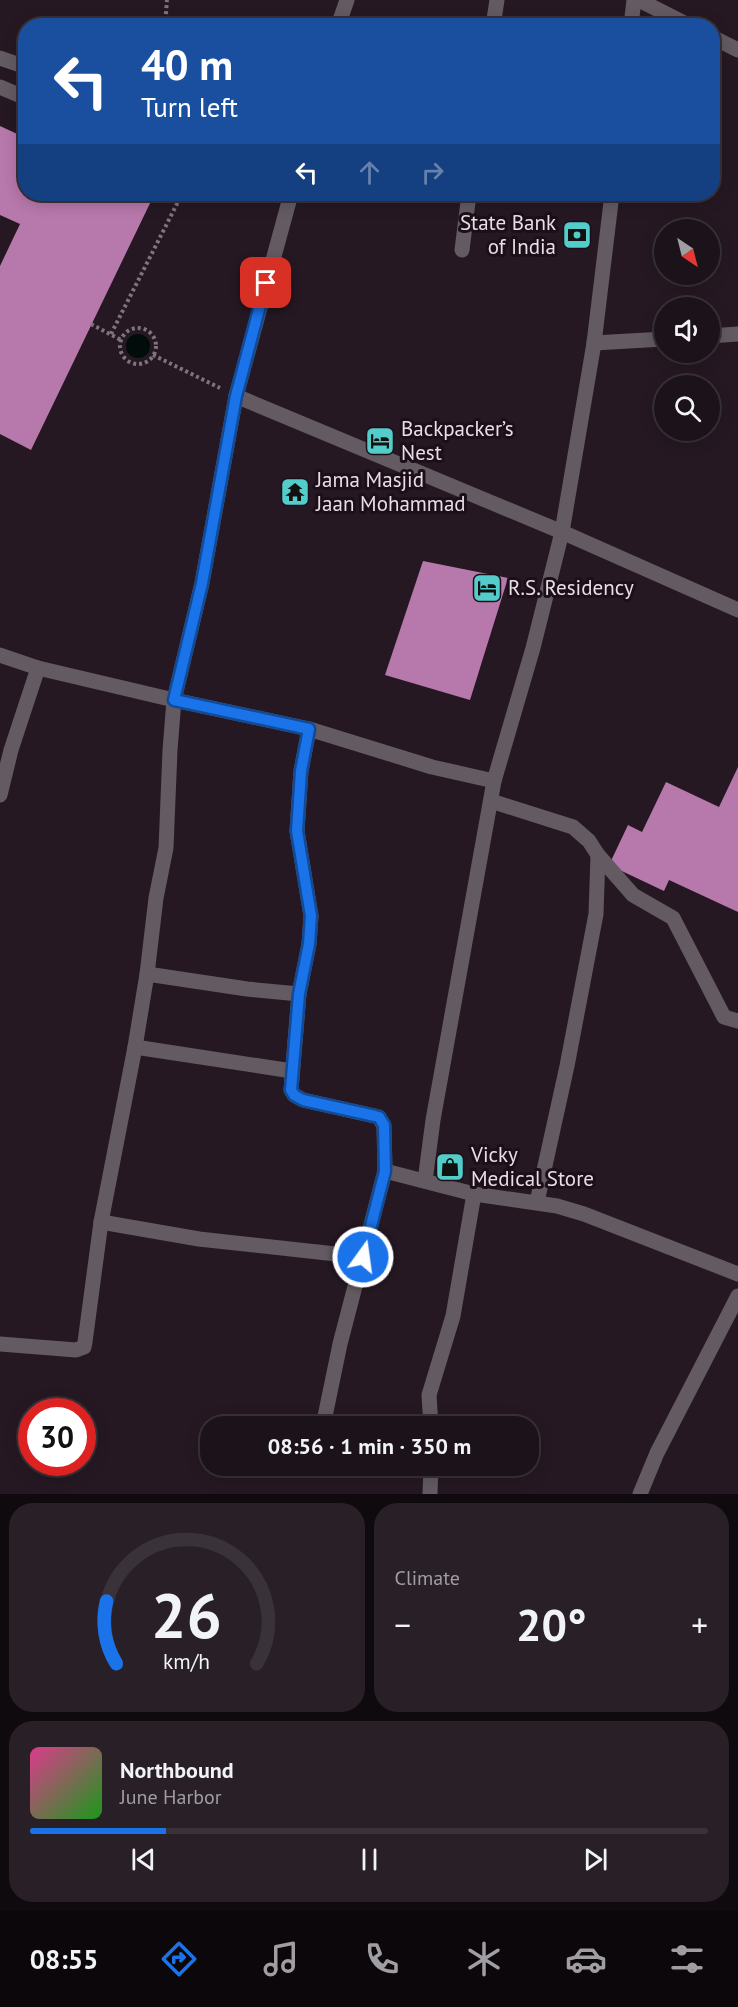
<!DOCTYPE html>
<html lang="en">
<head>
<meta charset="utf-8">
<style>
	:root { --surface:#1c121a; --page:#292027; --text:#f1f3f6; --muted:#a09ea2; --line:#3a3239; --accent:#1a73e8 }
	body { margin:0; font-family:"PT Sans",sans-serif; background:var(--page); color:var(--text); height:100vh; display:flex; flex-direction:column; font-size:22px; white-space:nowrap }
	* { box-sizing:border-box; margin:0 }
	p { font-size:20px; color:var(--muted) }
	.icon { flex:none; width:33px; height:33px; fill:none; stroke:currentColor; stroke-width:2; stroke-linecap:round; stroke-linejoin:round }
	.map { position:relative; height:1494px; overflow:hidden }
	.panel { display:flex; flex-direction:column; gap:9px; padding:9px; background:#0f0a0e; flex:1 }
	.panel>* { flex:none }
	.hud { position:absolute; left:18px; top:18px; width:702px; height:183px; border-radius:24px; box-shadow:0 3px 15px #0003,0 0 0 2px var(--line); background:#1a4fa0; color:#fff; overflow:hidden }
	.needle { width:39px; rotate:145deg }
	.buttons { position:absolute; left:654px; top:219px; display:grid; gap:12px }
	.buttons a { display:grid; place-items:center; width:66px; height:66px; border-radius:50%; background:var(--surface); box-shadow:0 3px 15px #0003,0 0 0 2px var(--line); font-size:30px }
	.speed { position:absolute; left:18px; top:1398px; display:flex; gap:12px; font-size:30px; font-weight:700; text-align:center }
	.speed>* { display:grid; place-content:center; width:78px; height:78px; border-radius:50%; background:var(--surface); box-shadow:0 3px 15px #0003,0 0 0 2px var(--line); line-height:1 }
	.speed .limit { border:9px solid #d22; background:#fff; color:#111 }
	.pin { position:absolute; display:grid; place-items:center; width:51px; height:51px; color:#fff; margin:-26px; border-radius:12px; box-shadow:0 3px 9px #0006 }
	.me { position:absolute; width:66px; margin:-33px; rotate:14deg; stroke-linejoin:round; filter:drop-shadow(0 0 4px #0008) }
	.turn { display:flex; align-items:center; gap:21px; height:126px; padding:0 24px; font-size:27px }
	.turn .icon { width:78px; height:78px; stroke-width:2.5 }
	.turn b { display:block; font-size:42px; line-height:51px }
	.lanes { display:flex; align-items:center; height:57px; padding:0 24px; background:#0003; justify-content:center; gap:30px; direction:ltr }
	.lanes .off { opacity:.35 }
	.big { font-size:45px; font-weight:700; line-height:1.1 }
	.panel .widget { flex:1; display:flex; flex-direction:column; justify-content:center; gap:9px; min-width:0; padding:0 21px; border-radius:24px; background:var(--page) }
	.panel .dial { align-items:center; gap:0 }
	.dial svg { height:156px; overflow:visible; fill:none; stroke:var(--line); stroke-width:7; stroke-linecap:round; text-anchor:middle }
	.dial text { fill:var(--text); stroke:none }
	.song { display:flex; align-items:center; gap:18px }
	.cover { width:72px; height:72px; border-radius:9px; background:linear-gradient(135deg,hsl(330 70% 55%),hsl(120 70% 35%)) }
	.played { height:6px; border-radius:3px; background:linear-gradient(90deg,var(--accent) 20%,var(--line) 20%) }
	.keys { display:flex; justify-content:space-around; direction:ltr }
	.heat { display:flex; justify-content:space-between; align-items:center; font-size:33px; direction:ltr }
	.panel .tiles { flex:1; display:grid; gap:9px; grid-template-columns:1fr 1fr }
	.widget:last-child { grid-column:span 2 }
	.trip { position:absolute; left:200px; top:1416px; width:339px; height:60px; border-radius:24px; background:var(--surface); box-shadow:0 3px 15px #0003,0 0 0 2px var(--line); font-weight:700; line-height:60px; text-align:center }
	.dock { display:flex; height:96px; justify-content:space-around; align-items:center; background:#0b070a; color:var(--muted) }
	.dock .icon { width:42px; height:42px }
	.dock .selected { color:var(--accent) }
	.dock b { font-size:27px; color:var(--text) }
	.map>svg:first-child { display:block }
	.water { fill:#010c0b }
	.building { fill:#b778ab }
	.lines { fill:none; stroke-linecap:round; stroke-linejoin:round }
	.path { stroke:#7f747c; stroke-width:4; stroke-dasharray:3 3; stroke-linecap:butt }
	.minor { stroke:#635b61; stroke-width:15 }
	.route-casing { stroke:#114b97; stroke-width:15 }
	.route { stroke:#1a73e8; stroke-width:10 }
	.labels { text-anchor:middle; stroke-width:6; stroke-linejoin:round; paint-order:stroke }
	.poi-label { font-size:21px; fill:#e8dee5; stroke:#1c0f19; text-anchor:start }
</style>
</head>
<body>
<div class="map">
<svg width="738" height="1494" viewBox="0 0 738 1494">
	<rect width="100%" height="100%" fill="#251822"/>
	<!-- water -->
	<circle class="water" cx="138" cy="346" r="12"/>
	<!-- building -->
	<g class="building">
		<polygon points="0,126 26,138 26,194 150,194 154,195 31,450 0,434 0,266 20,224 0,215"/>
		<polygon points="423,561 508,578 470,700 385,675"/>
		<polygon points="738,767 738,912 669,880 664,891 609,865 628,825 642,832 666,782 719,807"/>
	</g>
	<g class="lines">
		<!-- path -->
		<g class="path">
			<polyline points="165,26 167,0"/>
			<polyline points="91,324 121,340"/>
			<circle cx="138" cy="346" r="18"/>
			<polyline points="111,334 182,194"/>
			<polyline points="153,355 220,388"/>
		</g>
		<!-- minor -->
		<g class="minor">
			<polyline points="639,0 690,26"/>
			<polyline points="338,26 347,0"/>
			<polyline points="493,26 497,0"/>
			<polyline points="631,26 634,0"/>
			<polyline points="712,37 738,50"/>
			<polyline points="0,58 26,67"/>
			<polyline points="0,87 26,98"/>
			<polyline points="462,250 469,194"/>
			<polyline points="710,336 738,334"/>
			<polyline points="594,343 664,339"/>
			<polyline points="236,396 562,532 738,610"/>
			<polyline points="0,655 38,668 174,700 309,729 432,767 494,781"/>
			<polyline points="309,729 301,771 297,831 311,916 309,944 299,994 291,1090 294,1095 303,1100 379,1117 384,1126 385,1171 340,1344 323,1426"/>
			<polyline points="0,795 11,750 38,668"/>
			<polyline points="491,801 573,827 589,841 598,855 596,914 567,1066 537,1202"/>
			<polyline points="598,855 633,895 673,918 724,1017 738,1021"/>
			<polyline points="147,974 247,989 299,994"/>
			<polyline points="135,1047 292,1071"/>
			<polyline points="385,1171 474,1194 557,1206 584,1214 738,1274"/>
			<polyline points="425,1181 433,1120 494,781 533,648 562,532 594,343 612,194"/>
			<polyline points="101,1222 199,1239 363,1257"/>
			<polyline points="0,1344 76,1350 84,1347 85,1342 101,1222 135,1047 147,974 156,898 166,848 170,750 174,700 202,583 236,396 291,194"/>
			<polyline points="431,1426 429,1395 453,1316 474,1194"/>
			<polyline points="430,1494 431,1466"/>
			<polyline points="640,1494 657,1453 738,1296"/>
		</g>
	</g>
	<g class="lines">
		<!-- route casing -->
		<g class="route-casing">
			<polyline id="route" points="266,283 236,396 202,583 174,700 309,729 301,771 297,831 311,916 309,944 299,994 291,1090 294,1095 303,1100 375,1116 379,1117 384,1125 385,1171 363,1257"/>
		</g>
		<!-- route -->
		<use href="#route" class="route"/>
	</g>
	<!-- icons -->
	<defs>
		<g id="bank-square" transform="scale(1.5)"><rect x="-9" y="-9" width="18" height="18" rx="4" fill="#53cdc9" stroke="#1c0f19"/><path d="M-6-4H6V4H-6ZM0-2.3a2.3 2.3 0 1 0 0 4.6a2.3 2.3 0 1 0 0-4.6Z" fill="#111"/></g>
		<g id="hotel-square" transform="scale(1.5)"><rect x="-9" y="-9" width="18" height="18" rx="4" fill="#53cdc9" stroke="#1c0f19"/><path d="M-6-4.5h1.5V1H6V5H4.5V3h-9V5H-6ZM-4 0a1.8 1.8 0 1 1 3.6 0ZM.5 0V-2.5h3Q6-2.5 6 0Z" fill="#111"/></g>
		<g id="temple-square" transform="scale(1.5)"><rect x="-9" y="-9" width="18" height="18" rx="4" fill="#53cdc9" stroke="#1c0f19"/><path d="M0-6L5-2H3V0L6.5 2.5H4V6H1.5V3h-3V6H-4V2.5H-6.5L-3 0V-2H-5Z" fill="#111"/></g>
		<g id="shop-square" transform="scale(1.5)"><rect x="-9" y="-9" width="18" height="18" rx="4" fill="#53cdc9" stroke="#1c0f19"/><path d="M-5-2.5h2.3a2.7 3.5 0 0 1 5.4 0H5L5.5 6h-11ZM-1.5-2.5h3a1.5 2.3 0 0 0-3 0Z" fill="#111"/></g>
	</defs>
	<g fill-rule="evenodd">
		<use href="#bank-square" x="577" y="235"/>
		<use href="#hotel-square" x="380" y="441"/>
		<use href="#temple-square" x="295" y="492"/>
		<use href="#hotel-square" x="487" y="588"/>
		<use href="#shop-square" x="450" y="1167"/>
	</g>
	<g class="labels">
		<!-- poi labels -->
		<g class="poi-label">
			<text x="556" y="230" text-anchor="end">State Bank<tspan x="556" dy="24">of India</tspan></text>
			<text x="401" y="436">Backpacker’s<tspan x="401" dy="24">Nest</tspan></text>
			<text x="316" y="487">Jama Masjid<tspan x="316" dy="24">Jaan Mohammad</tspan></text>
			<text x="508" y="595">R.S. Residency</text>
			<text x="471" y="1162">Vicky<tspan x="471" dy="24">Medical Store</tspan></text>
		</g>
	</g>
</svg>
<div class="buttons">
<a><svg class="needle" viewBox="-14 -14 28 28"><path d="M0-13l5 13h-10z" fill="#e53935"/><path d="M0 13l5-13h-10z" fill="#a09ea2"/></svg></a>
<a><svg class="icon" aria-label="sound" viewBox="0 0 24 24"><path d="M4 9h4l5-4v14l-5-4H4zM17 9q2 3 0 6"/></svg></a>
<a><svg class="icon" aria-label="search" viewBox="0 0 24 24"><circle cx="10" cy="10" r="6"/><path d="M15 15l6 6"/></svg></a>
</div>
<div class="speed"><div class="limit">30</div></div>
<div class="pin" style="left:266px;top:283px;background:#d93025"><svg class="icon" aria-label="arrive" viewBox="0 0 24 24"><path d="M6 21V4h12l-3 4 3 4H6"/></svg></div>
<svg class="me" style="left:363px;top:1257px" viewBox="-20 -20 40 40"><circle r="17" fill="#1a73e8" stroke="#fff" stroke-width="3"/><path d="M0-11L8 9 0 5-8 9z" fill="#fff"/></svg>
<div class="trip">08:56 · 1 min · 350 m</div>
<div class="hud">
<div class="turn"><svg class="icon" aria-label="left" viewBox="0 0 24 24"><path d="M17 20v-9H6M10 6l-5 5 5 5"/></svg><div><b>40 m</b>Turn left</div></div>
<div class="lanes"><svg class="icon" aria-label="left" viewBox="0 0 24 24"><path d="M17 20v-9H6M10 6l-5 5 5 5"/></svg><svg class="icon off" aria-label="ahead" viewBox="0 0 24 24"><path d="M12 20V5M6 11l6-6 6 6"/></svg><svg class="icon off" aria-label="right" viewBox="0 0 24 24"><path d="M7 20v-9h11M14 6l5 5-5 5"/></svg></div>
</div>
</div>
<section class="panel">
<div class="tiles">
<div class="widget dial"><svg viewBox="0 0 100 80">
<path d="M14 69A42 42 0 1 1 86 69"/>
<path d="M14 69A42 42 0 0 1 9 37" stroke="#1a73e8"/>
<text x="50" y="56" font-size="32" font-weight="700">26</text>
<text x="50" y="72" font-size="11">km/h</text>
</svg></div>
<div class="widget"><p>Climate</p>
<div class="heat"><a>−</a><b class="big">20°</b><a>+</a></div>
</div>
<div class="widget">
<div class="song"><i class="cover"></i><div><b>Northbound</b><p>June Harbor</p></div></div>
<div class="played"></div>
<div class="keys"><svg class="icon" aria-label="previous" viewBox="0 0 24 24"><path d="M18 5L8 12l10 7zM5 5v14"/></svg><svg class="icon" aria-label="pause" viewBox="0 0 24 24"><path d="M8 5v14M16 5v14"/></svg><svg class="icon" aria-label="next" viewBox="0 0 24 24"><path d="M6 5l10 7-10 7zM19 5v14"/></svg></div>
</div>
</div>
</section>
<nav class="dock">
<b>08:55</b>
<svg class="icon selected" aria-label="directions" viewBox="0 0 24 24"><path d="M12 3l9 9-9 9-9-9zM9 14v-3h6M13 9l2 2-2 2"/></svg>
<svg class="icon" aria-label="music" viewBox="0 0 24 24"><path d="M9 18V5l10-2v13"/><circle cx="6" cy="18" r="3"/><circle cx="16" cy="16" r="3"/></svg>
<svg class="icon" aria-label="phone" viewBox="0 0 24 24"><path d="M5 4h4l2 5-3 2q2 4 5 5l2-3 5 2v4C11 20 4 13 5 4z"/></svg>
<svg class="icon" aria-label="climate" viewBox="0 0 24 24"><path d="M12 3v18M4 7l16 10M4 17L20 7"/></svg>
<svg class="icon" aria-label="car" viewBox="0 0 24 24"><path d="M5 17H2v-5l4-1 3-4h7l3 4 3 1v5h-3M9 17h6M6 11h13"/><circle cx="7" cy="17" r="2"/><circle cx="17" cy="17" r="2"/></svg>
<svg class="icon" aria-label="filters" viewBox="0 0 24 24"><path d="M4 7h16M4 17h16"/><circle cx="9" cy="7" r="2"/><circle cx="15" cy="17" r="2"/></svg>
</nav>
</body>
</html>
